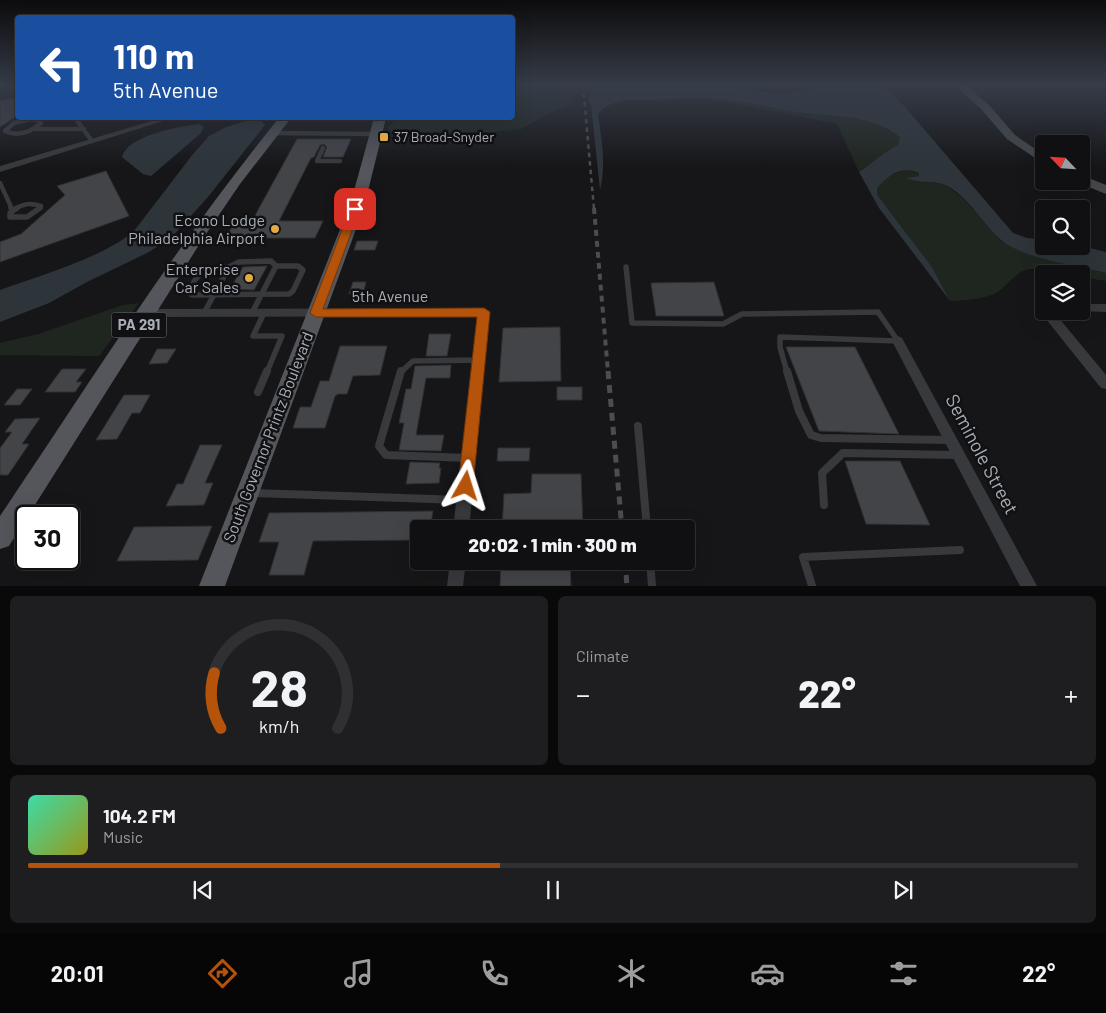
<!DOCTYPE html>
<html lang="en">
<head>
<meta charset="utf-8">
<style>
	:root { --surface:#101012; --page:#1e1e20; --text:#f1f3f6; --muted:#9c9d9f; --line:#303032; --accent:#b45309 }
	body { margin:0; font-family:Barlow,sans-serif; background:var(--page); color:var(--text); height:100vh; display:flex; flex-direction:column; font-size:19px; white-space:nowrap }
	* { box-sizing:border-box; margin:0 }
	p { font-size:16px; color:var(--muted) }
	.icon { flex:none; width:28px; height:28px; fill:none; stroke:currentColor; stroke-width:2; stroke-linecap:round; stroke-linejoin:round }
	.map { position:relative; height:586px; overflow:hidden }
	.sheet { display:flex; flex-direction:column; gap:10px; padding:10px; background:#09090a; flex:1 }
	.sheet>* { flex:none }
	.hud { position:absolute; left:15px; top:15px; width:500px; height:105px; border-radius:5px; box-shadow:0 5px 20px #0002,0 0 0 1px var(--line); background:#1a4fa0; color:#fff; overflow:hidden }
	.needle { width:32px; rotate:295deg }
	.buttons { position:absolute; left:1035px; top:135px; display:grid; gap:10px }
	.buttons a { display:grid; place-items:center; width:55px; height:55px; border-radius:5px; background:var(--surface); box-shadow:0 5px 20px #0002,0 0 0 1px var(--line); font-size:25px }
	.speed { position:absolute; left:15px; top:505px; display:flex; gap:10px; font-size:25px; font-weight:700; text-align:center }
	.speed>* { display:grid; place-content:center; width:65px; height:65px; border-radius:50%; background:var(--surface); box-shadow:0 5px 20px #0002,0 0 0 1px var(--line); line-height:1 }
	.speed .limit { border:2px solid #111; border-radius:8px; background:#fff; color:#111 }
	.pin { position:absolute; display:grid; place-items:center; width:42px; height:42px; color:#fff; margin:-21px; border-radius:10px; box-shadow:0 2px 8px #0006 }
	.me { position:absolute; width:55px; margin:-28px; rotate:6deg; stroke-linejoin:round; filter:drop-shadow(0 0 4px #0008) }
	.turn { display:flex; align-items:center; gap:18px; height:105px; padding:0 15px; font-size:22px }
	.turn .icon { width:65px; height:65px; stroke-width:2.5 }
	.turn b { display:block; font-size:35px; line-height:42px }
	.big { font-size:38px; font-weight:800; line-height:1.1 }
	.sheet .card { flex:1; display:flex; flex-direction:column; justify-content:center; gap:8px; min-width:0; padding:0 18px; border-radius:8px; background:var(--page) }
	.sheet .dial { align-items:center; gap:0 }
	.dial svg { height:130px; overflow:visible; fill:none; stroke:var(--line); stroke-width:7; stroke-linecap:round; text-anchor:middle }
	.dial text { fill:var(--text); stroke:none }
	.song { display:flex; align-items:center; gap:15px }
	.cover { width:60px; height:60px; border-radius:8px; background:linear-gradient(135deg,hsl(160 70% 55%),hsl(60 70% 35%)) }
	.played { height:5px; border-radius:2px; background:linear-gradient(90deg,var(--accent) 45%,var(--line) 45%) }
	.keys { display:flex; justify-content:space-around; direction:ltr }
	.heat { display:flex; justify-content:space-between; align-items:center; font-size:28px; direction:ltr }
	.sheet .tiles { flex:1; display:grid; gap:10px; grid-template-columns:1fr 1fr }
	.card:last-child { grid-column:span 2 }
	.trip { position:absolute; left:410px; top:520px; width:285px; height:50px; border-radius:5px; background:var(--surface); box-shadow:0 5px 20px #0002,0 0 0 1px var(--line); font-weight:800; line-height:50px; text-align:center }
	.tabs { display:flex; height:80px; justify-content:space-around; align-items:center; background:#060607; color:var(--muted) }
	.tabs .icon { width:35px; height:35px }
	.tabs .active { color:var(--accent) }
	.tabs b { font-size:22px; color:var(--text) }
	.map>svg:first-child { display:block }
	.green { fill:#1f261f }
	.water { fill:#2d353b }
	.building { fill:#434448; stroke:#303034 }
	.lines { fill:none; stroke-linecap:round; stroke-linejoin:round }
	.lane-far2 { stroke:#38393d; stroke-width:4.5 }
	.lane-far1 { stroke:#38393d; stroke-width:5.5 }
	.lane { stroke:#38393d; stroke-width:8 }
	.street { fill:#38393d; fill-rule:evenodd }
	.secondary { fill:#46484c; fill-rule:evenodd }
	.primary { fill:#54565b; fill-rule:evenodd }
	.rail-far2 { stroke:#4b4d51; stroke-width:2.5; stroke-dasharray:4.5 4; stroke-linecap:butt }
	.rail-far1 { stroke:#4b4d51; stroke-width:4; stroke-dasharray:6 5; stroke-linecap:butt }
	.rail { stroke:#4b4d51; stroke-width:5; stroke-dasharray:8 6; stroke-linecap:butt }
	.route { fill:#b45309; stroke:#753606 }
	.poi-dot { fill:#e2aa44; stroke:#111113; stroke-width:2 }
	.labels { text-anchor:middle; stroke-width:5; stroke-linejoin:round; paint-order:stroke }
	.far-poi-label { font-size:14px; fill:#a9aeb7; stroke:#111113; text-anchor:start }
	.shield { fill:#111113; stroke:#7b7f86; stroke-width:1 }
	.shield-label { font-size:15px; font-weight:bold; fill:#a9aeb7 }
	.poi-label { font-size:16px; fill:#a9aeb7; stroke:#111113; text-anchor:end }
	.street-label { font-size:16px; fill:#a9aeb7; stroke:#111113 }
	.near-street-label { font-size:19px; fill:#a9aeb7; stroke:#111113 }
</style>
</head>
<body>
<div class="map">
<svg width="1106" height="586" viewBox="0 0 1106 586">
	<rect width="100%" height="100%" fill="#161618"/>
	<!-- green -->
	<g class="green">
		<polygon points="513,85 572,85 571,105 547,115 521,129 494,132 395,132 389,131 388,127 398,118 512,118"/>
		<path d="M 712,99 C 743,103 773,108 804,112 C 838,117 871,114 900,137 L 898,145 C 883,152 873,163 859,172 L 837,124 Z"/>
		<path d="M 906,170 L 919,173 L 919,176 L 910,177 L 909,179 L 944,184 L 950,188 L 964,199 L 1001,241 L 1059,262 L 1106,273 L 1106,281 L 1081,277 L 1081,274 C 1063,274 1041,264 1023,271 C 1013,276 1006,287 996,293 C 982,300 965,300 950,301 L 932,267 L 878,196 L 877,188 C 886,178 892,173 906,170 Z"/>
		<polygon points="139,303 99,356 0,355 0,343 38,334 123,305"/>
	</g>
	<!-- water -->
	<g class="water">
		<path d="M 594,85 L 721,85 L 783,95 L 827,85 L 882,85 L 905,107 L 1013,233 L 1027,238 L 1044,240 L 1044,246 L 1081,246 L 1106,252 L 1106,273 C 1079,266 1021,258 1001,240 C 983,224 971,201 951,188 C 938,179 920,184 906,178 L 919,176 L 919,173 C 901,165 889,175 877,188 L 878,196 L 932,267 L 950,301 L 879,208 L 859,172 C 873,163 883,152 898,145 L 900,137 C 872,115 839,117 806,113 C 775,109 744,101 712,99 C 683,98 653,100 624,100 C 614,103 604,105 598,115 C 602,140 606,165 600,190 L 591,104 L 588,102 Z"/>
		<path d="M 253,119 L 261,120 L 265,125 L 208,197 L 170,239 L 147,253 L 87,282 L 49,303 L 0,322 L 0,290 C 39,276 104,257 134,231 L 193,154 L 209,136 L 226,127 Z"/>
		<path d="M 199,124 L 204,127 L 201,133 L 151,176 L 143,174 L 122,157 C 126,136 180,126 199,124 Z"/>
	</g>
	<!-- building -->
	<g class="building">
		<polygon points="18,97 18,115 0,127 0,101"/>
		<polygon points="297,139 351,139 343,157 323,157 327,147 324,144 320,145 314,157 311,158 279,221 323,221 315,238 225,238 236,221 252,221"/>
		<polygon points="106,171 129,216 0,262 0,242 21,234 65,195 57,186"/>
		<polygon points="357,241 378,241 375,250 354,250"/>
		<polygon points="267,266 254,290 230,289 243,267"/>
		<polygon points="353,282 366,282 363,294 349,294"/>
		<polygon points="714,282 724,316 656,316 651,283"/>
		<polygon points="560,327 561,381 499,382 503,328"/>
		<polygon points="429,334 451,334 447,356 426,356"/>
		<polygon points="340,346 387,346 380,375 353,376 347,394 338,394 335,396 325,428 293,428 300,407 311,407 320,381 329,381"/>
		<polygon points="786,347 855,347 899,434 819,431"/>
		<polygon points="157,349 176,349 167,363 149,364"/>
		<polygon points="451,365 450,378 426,378 416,435 444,435 441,451 399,450 404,423 399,423 406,389 411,389 415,366"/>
		<polygon points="62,369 86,369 76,382 82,382 75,392 45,392"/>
		<rect x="557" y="387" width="25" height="13"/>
		<polygon points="17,389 32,389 20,405 4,405"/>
		<polygon points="124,395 150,395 140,413 132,413 117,439 96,440"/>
		<polygon points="40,418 22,444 29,444 8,475 0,475 0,448 12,432 5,432 15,419"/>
		<polygon points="200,445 222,445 205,483 213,483 204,505 166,506 177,484 183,484"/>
		<polygon points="498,448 530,448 529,461 497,461"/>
		<polygon points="845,461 900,461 930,525 866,524"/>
		<polygon points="410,462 440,463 439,468 441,468 439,483 406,484"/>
		<polygon points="532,474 581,474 583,529 502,529 504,494 531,493"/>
		<polygon points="433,511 430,529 419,529 419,540 313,541 304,575 269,575 279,542 259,542 269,513"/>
		<polygon points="212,526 198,560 117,561 134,527"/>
		<polygon points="501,561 570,561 571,586 500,586"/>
	</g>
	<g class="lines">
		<!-- lane-far2 -->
		<g class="lane-far2">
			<polyline points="75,118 92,141"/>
			<path d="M 30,119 L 38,120 L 41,123 C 31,132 18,137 5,131 L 14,123 Z"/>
			<polyline points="30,119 35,118"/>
			<polyline points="36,129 84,129"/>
			<polyline points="272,133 377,134"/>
			<polyline points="323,148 317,161 340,161"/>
			<polyline points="0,183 12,209"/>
			<path d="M 15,209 C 24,203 31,203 41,206 L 39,209"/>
		</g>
		<!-- lane-far1 -->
		<g class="lane-far1">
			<polyline points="11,208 12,210"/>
			<polyline points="17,208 10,213 10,217 27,217 40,208"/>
			<path d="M 229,267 C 207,269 196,270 189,293 L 192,295 L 289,294 L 293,291 L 303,270 L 298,266 L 276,266"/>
			<polyline points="626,267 632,323 723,324 742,314 878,312 898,341"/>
			<polyline points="204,313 229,267 239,262 271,261 276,266 252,313"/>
			<polyline points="264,313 253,336 282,336 267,372"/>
			<polyline points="401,372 413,361 479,360"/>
			<polyline points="787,372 780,347 780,337 898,341"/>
		</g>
		<!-- lane -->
		<g class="lane">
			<polyline points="401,371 379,446 386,455 468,458"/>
			<polyline points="787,371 799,411 811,435 821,438 949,440"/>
			<polyline points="258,392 267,371"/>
			<polyline points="638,426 647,529"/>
			<polyline points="252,493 462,500"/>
			<polyline points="824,505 822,473 843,453 957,455"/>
			<polyline points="650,561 652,586"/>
			<polyline points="812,586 803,557 960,550"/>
		</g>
		<!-- street -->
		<g class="street">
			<polygon points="162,118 173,118 0,172 0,166"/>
			<polygon points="1081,304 1106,304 1106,312 1078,311 1081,311"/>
			<polygon points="484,308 490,312 469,529 453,529 478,316 147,317 141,313 147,309"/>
			<polygon points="1042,308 1044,308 1044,311 1053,311 1106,375 1106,389 1101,388 1042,314 1040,311"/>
			<polygon points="898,336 902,338 1037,586 1020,586 892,341 894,338"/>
			<polygon points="450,561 466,561 463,586 447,586"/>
		</g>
		<!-- secondary -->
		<g class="secondary">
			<polygon points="955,85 966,85 989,105 1015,135 1044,155 1044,164 1007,139 981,109"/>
			<polygon points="1081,175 1106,185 1106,194 1077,182 1081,181"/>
		</g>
		<!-- primary -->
		<g class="primary">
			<path d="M 279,118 L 291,118 L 240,184 L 204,237 L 9,546 L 0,549 L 0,516 C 91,381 177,243 279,118 Z"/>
			<polygon points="374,118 386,118 369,187 355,232 225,586 199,586 339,232 355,187"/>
		</g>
		<!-- rail-far2 -->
		<polyline class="rail-far2" points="583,85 594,209"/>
		<!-- rail-far1 -->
		<polyline class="rail-far1" points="594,208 608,372"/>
		<!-- rail -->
		<g class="rail">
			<polyline points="608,371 622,529"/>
			<polyline points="625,561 627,586"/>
		</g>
	</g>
	<!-- sky -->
	<linearGradient id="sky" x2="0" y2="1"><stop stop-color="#0c0c0d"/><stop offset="0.51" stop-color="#363c48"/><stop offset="1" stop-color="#363c48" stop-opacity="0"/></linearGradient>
	<rect width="1106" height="167" fill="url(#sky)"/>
	<!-- route -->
	<polygon class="route" points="355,206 360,209 323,309 484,308 490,312 473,486 471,491 466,493 460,491 458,486 477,317 316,317 310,313 350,209"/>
	<!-- markers -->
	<g class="poi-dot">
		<rect x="379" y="132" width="10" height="10" rx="2.5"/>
		<circle cx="275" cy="229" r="5"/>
		<circle cx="249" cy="278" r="5"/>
	</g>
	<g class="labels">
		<!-- far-poi labels -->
		<g class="far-poi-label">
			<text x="394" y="142">37 Broad-Snyder</text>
		</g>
		<!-- shield labels -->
		<rect class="shield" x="111.5" y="312.5" width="55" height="25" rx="4"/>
		<g class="shield-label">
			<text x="139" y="330">PA 291</text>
		</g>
		<!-- poi labels -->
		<g class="poi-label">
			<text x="265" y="226">Econo Lodge<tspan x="265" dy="18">Philadelphia Airport</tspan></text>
			<text x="239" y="275">Enterprise<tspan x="239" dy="18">Car Sales</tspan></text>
		</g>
		<!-- street labels -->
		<g class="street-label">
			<text x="390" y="302">5th Avenue</text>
			<text transform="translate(268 437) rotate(-69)" y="6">South Governor Printz Boulevard</text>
		</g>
		<!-- near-street labels -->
		<g class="near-street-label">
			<text transform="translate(982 454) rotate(62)" y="7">Seminole Street</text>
		</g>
	</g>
</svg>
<div class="buttons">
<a><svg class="needle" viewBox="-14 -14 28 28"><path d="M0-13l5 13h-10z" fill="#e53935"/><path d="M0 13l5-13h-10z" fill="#9c9d9f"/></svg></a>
<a><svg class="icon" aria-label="search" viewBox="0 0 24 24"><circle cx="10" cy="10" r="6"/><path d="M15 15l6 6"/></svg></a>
<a><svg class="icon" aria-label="layers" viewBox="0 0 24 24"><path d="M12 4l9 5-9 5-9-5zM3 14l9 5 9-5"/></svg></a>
</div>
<div class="speed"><div class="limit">30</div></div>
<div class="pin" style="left:355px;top:209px;background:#d93025"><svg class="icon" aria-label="arrive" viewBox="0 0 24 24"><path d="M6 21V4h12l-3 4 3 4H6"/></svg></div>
<svg class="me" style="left:466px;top:486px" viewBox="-20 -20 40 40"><path d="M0-17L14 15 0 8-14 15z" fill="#b45309" stroke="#fff" stroke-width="4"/></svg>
<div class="trip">20:02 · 1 min · 300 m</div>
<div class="hud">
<div class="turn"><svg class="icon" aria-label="left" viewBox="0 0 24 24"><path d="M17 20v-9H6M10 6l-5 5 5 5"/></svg><div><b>110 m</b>5th Avenue</div></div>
</div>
</div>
<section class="sheet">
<div class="tiles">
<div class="card dial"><svg viewBox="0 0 100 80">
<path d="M14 69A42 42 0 1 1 86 69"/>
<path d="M14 69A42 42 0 0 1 10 35" stroke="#b45309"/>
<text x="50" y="56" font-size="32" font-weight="700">28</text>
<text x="50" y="72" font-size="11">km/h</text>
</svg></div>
<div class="card"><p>Climate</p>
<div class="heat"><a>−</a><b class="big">22°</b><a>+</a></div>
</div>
<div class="card">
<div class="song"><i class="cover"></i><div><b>104.2 FM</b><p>Music</p></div></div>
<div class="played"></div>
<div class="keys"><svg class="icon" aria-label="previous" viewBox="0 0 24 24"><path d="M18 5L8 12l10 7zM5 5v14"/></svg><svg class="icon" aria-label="pause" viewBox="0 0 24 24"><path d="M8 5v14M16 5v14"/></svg><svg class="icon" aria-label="next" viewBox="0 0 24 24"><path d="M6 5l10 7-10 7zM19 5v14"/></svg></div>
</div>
</div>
</section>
<nav class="tabs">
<b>20:01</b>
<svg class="icon active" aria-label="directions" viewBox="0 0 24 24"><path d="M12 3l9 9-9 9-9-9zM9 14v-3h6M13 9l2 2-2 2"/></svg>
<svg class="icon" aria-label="music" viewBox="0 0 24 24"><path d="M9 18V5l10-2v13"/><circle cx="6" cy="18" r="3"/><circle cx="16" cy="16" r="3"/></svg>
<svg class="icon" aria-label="phone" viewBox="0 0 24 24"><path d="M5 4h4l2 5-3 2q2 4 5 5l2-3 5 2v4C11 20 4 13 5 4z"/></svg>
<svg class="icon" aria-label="climate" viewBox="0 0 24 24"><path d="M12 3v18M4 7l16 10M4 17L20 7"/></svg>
<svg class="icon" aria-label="car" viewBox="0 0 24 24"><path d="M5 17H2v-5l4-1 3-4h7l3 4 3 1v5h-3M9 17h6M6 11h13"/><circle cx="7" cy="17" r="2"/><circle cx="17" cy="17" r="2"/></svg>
<svg class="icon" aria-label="filters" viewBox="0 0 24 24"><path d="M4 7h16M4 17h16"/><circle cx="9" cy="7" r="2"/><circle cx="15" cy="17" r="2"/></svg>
<b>22°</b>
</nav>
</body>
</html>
